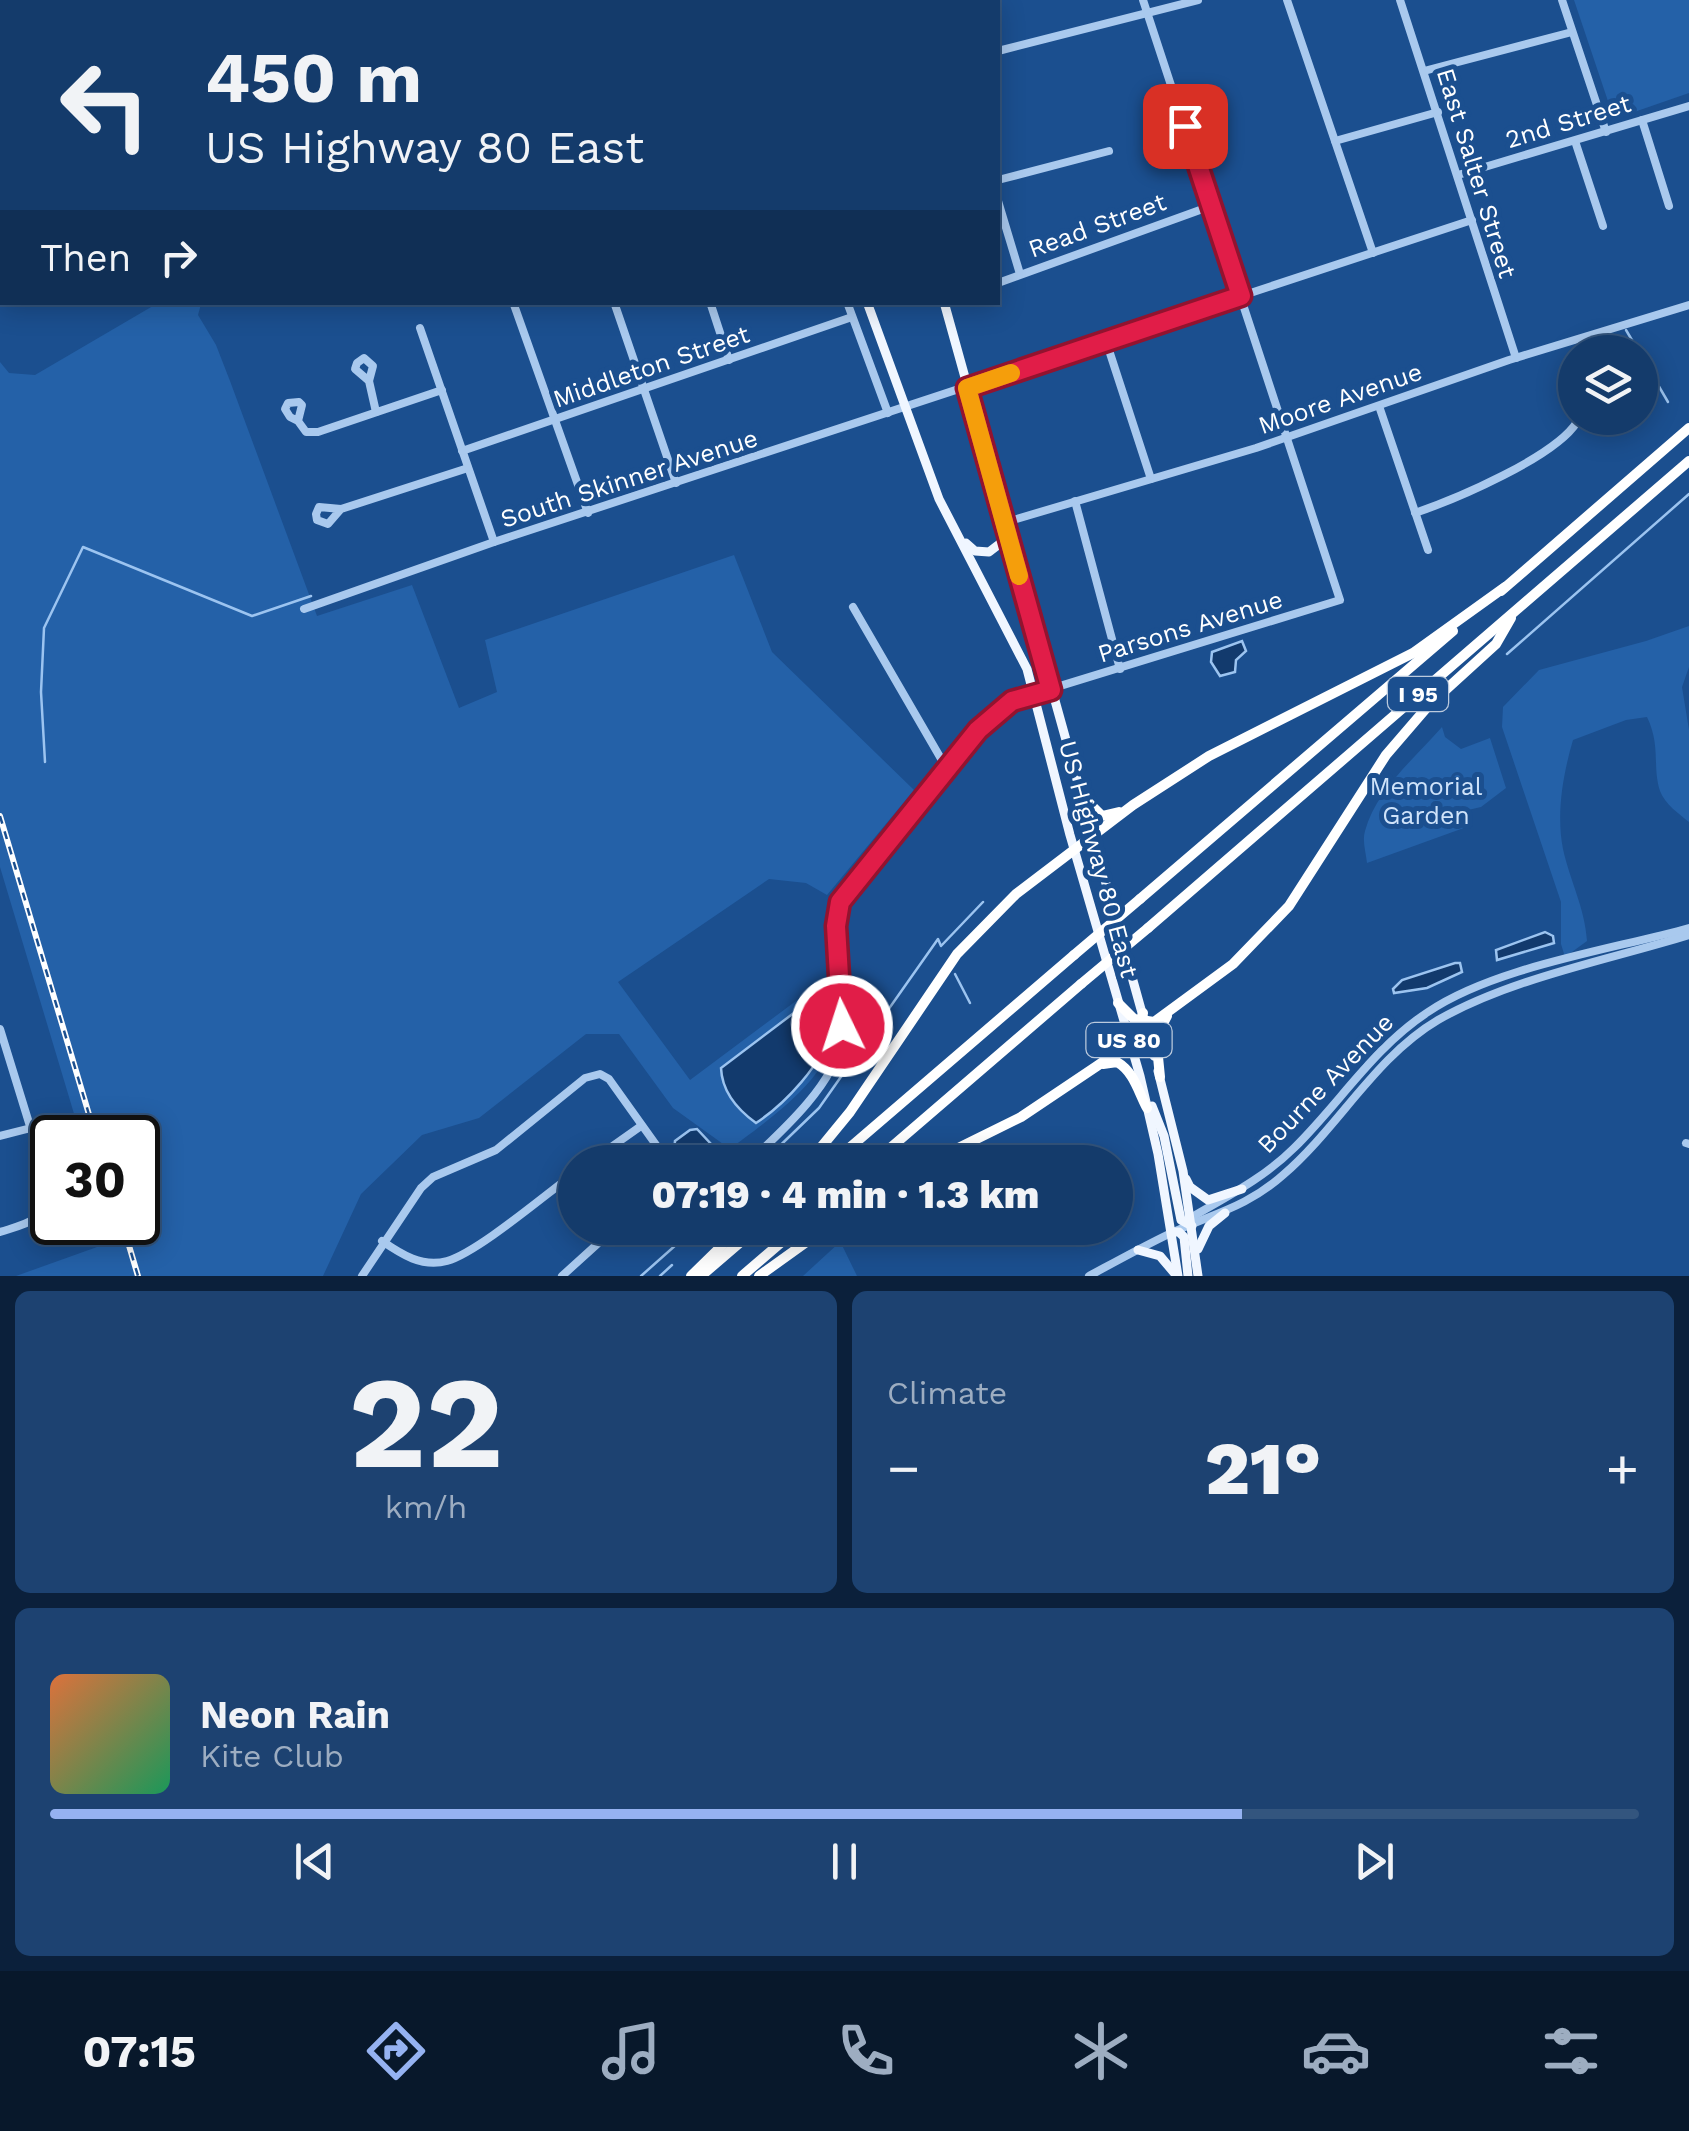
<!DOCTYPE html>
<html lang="en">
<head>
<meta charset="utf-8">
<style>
	:root { --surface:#143b6b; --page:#1d4271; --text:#f1f3f6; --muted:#9dadc1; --line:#33557e; --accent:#95b2f1 }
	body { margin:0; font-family:"Work Sans",sans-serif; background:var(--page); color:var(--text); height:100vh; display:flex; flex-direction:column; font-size:38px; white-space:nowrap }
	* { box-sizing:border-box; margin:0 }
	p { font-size:32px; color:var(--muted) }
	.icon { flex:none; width:55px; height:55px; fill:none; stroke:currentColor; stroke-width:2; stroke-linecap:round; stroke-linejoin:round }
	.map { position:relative; height:1276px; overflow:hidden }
	.side { display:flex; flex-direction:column; gap:15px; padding:15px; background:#0b203b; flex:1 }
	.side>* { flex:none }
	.banner { position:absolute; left:0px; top:0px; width:1000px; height:305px; box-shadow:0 5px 25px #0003,0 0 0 2px var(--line); background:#143b6b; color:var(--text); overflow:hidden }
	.controls { position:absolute; left:1558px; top:335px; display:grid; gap:20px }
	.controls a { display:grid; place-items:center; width:100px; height:100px; border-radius:50%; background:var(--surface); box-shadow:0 5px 25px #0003,0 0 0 2px var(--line); font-size:50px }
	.speed { position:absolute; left:30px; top:1115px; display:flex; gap:20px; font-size:50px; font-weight:700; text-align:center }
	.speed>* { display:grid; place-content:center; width:130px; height:130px; border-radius:50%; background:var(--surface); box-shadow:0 5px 25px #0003,0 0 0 2px var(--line); line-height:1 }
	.speed .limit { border:5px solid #111; border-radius:15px; background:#fff; color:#111 }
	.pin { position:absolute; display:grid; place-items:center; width:85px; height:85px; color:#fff; margin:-42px; border-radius:20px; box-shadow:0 5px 15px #0006 }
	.me { position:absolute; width:110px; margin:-55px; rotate:356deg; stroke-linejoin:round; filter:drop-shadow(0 0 8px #0008) }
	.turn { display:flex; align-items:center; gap:35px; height:210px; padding:0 40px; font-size:45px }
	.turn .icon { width:130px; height:130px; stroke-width:2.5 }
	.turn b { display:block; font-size:70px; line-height:85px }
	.then { display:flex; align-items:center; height:95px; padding:0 40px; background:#0003; gap:20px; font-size:38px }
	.big { font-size:75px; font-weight:800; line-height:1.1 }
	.side .widget { flex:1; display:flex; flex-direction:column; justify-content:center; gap:15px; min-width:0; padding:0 35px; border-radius:15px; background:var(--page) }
	.side .dial { align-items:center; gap:0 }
	.dial b { font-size:130px; line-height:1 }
	.song { display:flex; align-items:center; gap:30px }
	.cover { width:120px; height:120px; border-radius:15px; background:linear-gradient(135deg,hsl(20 70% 55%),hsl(150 70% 35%)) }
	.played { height:10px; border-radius:5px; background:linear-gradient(90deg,var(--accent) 75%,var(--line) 75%) }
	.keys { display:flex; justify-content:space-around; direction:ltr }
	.heat { display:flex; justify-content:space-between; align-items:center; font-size:55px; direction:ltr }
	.side .tiles { flex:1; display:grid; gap:15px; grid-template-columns:1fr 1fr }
	.widget:last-child { grid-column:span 2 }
	.trip { position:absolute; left:558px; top:1145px; width:575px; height:100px; border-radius:50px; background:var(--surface); box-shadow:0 5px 25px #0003,0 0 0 2px var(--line); font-weight:800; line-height:100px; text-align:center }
	.tab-bar { display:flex; height:160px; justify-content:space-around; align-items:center; background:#08182b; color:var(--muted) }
	.tab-bar .icon { width:70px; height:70px }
	.tab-bar .selected { color:var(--accent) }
	.tab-bar b { font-size:45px; color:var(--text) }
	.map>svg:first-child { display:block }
	.green { fill:#2461a8 }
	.water { fill:#123a6d; stroke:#9cc4f0; stroke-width:2.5 }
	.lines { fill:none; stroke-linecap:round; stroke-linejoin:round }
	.stream { stroke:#9cc4f0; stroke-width:2.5 }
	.minor { stroke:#a9c9ee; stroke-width:8 }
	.major { stroke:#f0f6ff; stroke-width:9 }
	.highway { stroke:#fff; stroke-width:10 }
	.rail-casing { stroke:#fff; stroke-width:6 }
	.rail { stroke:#1b4f8f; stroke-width:2.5; stroke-dasharray:8; stroke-linecap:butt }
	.highway-bridge { stroke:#fff; stroke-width:10 }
	.route-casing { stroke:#92132f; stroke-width:25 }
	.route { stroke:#e11d48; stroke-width:18 }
	.slow { stroke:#f59e0b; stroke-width:18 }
	.labels { text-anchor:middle; stroke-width:10; stroke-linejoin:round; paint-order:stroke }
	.shield { fill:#1b4f8f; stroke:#bbcadd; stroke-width:2.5 }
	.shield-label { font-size:22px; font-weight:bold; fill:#fff }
	.street-label { font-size:25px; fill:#fff; stroke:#1b4f8f }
	.park-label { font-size:25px; fill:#cfe3fa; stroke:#1b4f8f }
</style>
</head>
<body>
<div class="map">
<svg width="1689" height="1276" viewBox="0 0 1689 1276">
	<rect width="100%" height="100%" fill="#1b4f8f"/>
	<!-- green -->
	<g class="green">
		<polygon points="1574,0 1689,0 1689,93 1614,119"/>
		<path d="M 158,303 L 201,304 L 198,315 L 216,345 L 230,381 L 317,616 L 412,585 L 459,708 L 497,692 L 485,640 L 734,555 L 772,652 L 914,790 L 827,895 L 806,883 L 769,879 L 618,982 L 690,1080 L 808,992 L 824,987 C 827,999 833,1013 834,1025 C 837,1075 765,1122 730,1149 L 673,1108 L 619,1034 L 586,1034 L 479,1118 L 422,1135 L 361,1194 L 323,1276 L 16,1276 L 111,1242 L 106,1223 L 138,1222 L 138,1138 L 81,1137 L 0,867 L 0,362 L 9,373 L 35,375 Z"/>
		<path d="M 1689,626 L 1689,667 L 1682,687 L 1689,730 L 1689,822 C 1679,814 1665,804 1660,791 C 1652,766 1661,746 1647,717 L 1626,720 L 1573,740 C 1563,774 1556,814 1563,849 C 1570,881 1585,908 1587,941 L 1565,957 L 1561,944 L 1561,902 L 1502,727 L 1503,707 L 1539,670 L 1646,641 Z"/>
		<path d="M 1442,727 L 1445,737 L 1461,749 L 1490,738 L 1506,788 L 1481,807 L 1468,810 L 1472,825 L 1367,863 C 1366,853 1362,841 1365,831 C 1376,790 1415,758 1442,727 Z"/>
		<polygon points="840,1241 857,1276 803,1276 840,1242"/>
	</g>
	<!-- water -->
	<g class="water">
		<polygon points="1242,641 1246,651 1236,660 1235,672 1220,676 1211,662 1212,652"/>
		<polygon points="1545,932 1553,936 1554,943 1497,960 1496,950"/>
		<polygon points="1455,963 1460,963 1462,972 1427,988 1394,993 1393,989 1402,980"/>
		<path d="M 821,998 C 823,1007 830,1020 829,1029 C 826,1063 782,1106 756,1123 C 738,1110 722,1092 721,1068 L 811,1000 Z"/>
		<polygon points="697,1129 711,1144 710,1162 680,1162 674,1151 675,1141 690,1130"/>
	</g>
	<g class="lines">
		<!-- stream -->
		<g class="stream">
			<polyline points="1626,330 1639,352"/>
			<polyline points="1640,354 1668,402"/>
			<polyline points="1507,654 1689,494"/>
			<polyline points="45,762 41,692 44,628 83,547 252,616 311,596"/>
			<polyline points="955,974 970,1003"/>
			<polyline points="763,1162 819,1108 938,939 941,946 983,902"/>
			<polyline points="641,1276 695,1228"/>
			<polyline points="660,1276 672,1265"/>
		</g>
		<!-- minor -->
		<g class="minor">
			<polyline points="91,0 92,2"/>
			<polyline points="509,0 510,2"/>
			<polyline points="604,0 605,2"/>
			<polyline points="1287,0 1373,253"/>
			<polyline points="1400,0 1516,358"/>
			<polyline points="1562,0 1606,132"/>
			<polyline points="183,2 184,0"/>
			<polyline points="665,2 672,0"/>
			<polyline points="998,51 1198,0"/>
			<polyline points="1424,71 1572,32"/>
			<polyline points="1642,120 1669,206"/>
			<polyline points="1335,141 1438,112"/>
			<polyline points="1575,141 1603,226"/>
			<polyline points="1458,175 1689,106"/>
			<polyline points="998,180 1109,151"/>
			<polyline points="998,201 1020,274"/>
			<polyline points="0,234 2,233"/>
			<polyline points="998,283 1211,206"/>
			<polyline points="513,302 588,513"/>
			<polyline points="614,302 676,483"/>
			<polyline points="710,302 729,360"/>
			<polyline points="847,302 888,413"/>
			<polyline points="420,328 494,542"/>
			<polyline points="1106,341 1151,479"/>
			<polyline points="369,381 355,369 357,363 364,358 373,366 369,381 376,412"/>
			<polyline points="1379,406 1428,550"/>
			<polyline points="298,421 290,417 285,409 288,403 299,402 302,405 298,421 306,432 318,432 442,390"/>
			<polyline points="462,451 852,317"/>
			<polyline points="1075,501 1120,669"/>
			<polyline points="341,509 319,507 316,514 317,520 328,524 341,509 468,468"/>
			<path d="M 1415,513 C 1456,499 1555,457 1577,422"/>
			<polyline points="1003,523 1256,448 1509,360 1689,305"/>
			<polyline points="853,607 947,769"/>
			<polyline points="304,609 494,542 1472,220"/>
			<path d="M 0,1029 L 50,1191 C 47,1221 25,1224 0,1232"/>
			<polyline points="0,1136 31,1128"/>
			<polyline points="1686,1143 1689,1144"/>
			<polyline points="590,1162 641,1126"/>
			<path d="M 749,1162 C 780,1133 835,1084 841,1041 C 847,995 833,949 840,902 L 978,730 L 1011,701 L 1340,600 L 1143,0"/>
			<path d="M 1187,1220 C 1224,1198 1263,1179 1294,1148 C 1340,1103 1373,1048 1428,1012 C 1494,967 1610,950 1689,928"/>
			<path d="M 382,1241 C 401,1254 422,1268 447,1261 C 477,1253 546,1194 575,1173"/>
			<polyline points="362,1276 421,1188 433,1177 496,1150 585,1078 600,1074 609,1079 664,1156 664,1162"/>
			<polyline points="562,1276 615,1228"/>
			<path d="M 1089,1276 C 1115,1262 1142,1247 1169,1234 C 1211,1214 1246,1208 1283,1175 C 1338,1128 1375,1057 1438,1020 C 1512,978 1608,960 1689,935"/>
		</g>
		<!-- major -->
		<g class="major">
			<polyline points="747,0 748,2"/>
			<polyline points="863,0 864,2"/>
			<polyline points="867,302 939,499 1027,669 1070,835 1140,1076 1158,1154 1178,1276"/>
			<polyline points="944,302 1154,1056"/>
			<polyline points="966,543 975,551 989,552 1002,542 1004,531"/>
			<polyline points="1158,1071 1183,1171 1198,1276"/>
			<polyline points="1152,1106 1164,1136 1181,1220 1192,1226"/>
			<polyline points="1186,1179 1190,1187 1208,1200 1242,1189"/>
			<polyline points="1172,1232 1179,1232 1184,1237 1188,1276"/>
			<polyline points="1198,1249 1209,1226 1225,1213"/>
			<polyline points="1138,1250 1160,1256 1176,1275"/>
		</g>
		<!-- highway -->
		<g class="highway">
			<polyline points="1501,591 1689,428"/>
			<polyline points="1081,795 1102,816 1119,812"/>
			<polyline points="1140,899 1453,631"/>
			<polyline points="1148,928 1689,461"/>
			<polyline points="1118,1003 1134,1019 1154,1022 1233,964 1289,906 1386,755 1429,705 1496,644 1511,618"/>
			<path d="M 1103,1064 L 1117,1062 C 1134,1072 1138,1091 1147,1108"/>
			<polyline points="1160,1077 1156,1037 1167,1016"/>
			<polyline points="809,1162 850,1112 957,954 1016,894 1133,805 1209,756 1413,653 1505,587"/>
			<polyline points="833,1162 1074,955"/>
			<polyline points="874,1162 1081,984"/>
			<polyline points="930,1162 1021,1117 1097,1066 1130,1043 1139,1032 1143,1013"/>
			<polyline points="691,1276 740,1228"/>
			<polyline points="701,1276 757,1228"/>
			<polyline points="742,1276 798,1228"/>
			<polyline points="759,1276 826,1228"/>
		</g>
		<!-- rail casing -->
		<g class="rail-casing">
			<g id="rail">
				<polyline points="0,816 96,1138"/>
				<polyline points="122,1222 138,1276"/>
			</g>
		</g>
		<!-- rail -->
		<use href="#rail" class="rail"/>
		<!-- highway-bridge -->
		<g class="highway-bridge">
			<polyline points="1074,955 1140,899"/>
			<polyline points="1081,984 1148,928"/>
		</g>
	</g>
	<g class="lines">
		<!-- route casing -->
		<g class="route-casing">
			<polyline id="route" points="842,1026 836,926 840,902 978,730 1012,701 1051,690 967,388 1241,296 1185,126"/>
		</g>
		<!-- route -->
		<use href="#route" class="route"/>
		<!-- slow -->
		<polyline class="slow" points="1011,373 967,388 1019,576"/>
	</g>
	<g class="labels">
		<!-- shield labels -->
		<g class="shield">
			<rect x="1388" y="677" width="60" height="34" rx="8"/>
			<rect x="1086.5" y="1023" width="85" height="34" rx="8"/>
		</g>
		<g class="shield-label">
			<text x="1418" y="702">I 95</text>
			<text x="1129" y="1048">US 80</text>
		</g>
		<!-- street labels -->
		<g class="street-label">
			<text transform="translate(1568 121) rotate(-17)" y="9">2nd Street</text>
			<text transform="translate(1477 173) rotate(73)" y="9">East Salter Street</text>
			<text transform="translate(1097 225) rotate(-20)" y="9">Read Street</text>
			<text transform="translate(651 366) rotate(-19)" y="9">Middleton Street</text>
			<text transform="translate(1340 398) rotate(-19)" y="9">Moore Avenue</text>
			<text transform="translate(629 478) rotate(-18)" y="9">South Skinner Avenue</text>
			<text transform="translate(1190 626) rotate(-17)" y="9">Parsons Avenue</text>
			<text transform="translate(1099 859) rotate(75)" y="9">US Highway 80 East</text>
			<text transform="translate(1325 1083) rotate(-46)" y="9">Bourne Avenue</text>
		</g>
		<!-- park labels -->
		<g class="park-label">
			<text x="1426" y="795">Memorial<tspan x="1426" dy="29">Garden</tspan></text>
		</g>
	</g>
</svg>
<div class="controls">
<a><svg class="icon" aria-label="layers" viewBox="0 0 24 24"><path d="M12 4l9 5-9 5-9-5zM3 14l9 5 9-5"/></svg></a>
</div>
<div class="speed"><div class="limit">30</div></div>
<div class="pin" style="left:1185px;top:126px;background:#d93025"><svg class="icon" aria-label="arrive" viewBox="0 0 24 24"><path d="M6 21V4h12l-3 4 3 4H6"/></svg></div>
<svg class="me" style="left:842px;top:1026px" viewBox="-20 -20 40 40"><circle r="17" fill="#e11d48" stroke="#fff" stroke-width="3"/><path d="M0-11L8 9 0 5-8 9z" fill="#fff"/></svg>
<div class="trip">07:19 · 4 min · 1.3 km</div>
<div class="banner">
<div class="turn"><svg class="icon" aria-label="left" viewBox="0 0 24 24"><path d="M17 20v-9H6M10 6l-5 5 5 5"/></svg><div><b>450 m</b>US Highway 80 East</div></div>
<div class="then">Then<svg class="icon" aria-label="right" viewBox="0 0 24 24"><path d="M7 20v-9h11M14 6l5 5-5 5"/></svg></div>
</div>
</div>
<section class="side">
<div class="tiles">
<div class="widget dial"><b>22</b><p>km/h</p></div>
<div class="widget"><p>Climate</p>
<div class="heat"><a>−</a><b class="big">21°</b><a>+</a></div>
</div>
<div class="widget">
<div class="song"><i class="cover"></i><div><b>Neon Rain</b><p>Kite Club</p></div></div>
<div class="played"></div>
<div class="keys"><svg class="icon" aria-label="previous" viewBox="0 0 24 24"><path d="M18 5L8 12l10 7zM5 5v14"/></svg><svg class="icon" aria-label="pause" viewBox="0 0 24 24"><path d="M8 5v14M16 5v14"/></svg><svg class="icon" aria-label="next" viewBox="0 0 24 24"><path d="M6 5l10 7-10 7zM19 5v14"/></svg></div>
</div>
</div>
</section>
<nav class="tab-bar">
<b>07:15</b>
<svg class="icon selected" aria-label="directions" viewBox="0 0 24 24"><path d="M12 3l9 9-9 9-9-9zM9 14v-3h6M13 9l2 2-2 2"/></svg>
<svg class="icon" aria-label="music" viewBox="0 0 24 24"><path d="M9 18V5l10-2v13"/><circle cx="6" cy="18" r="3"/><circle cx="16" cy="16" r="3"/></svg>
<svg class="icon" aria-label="phone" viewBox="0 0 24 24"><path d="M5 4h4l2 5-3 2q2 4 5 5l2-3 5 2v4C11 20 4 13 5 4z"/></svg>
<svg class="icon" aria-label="climate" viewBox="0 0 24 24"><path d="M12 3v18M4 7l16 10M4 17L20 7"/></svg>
<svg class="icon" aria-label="car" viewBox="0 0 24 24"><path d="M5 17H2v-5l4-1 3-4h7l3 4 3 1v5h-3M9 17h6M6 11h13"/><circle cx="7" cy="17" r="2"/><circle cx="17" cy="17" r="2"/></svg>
<svg class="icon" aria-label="filters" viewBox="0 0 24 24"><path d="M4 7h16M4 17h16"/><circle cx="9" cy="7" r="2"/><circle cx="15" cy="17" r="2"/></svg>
</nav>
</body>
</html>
